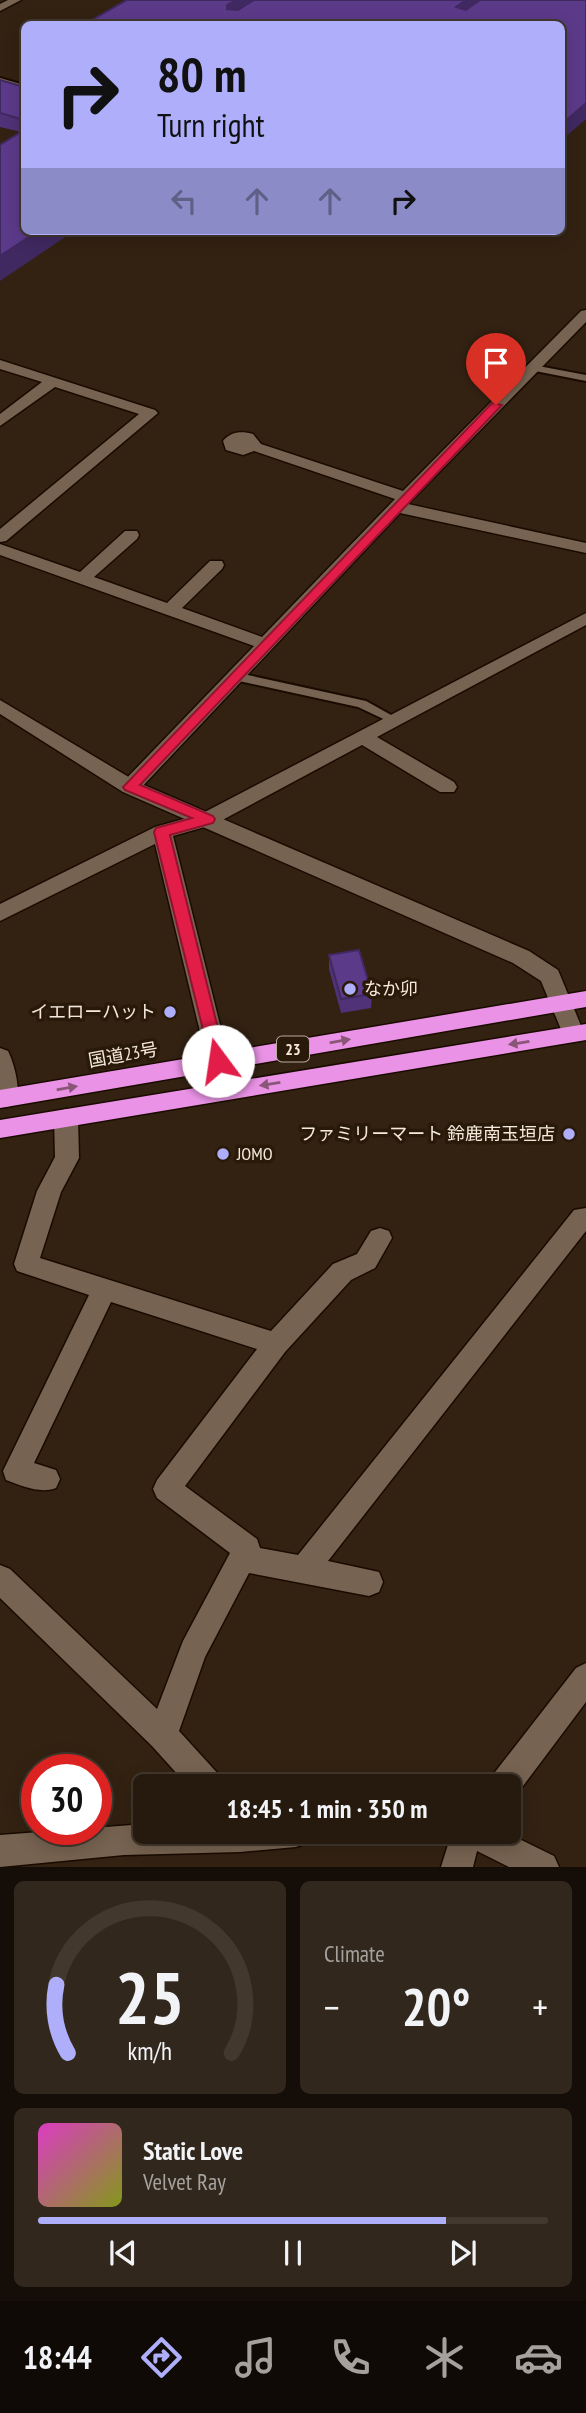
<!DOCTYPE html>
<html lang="en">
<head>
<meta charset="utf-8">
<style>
	:root { --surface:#261a0e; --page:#32271c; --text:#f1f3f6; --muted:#a4a19e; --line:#42382e; --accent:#aeaefb }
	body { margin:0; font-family:"PT Sans Narrow","Noto Sans JP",sans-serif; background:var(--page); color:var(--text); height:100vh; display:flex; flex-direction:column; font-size:26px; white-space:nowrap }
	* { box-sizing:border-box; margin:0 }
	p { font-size:23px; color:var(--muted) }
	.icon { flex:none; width:38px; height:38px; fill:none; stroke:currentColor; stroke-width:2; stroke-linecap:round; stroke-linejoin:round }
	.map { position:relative; height:1867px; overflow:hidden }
	.sheet { display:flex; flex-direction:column; gap:14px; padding:14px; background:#150e08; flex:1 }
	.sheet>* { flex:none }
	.guide { position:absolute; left:21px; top:21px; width:544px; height:214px; border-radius:10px; box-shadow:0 4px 18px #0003,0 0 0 2px var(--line); background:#aeaefb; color:#111; overflow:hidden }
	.speed { position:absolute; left:21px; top:1754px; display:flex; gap:14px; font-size:35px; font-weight:700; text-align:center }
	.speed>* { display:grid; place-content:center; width:91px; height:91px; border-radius:50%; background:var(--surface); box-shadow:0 4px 18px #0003,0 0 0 2px var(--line); line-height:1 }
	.speed .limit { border:10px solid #d22; background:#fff; color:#111 }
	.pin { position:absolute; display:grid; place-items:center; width:60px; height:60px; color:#fff; margin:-72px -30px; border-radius:50% 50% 50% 0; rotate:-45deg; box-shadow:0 0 7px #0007 }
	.pin .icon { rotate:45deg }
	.me { position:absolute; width:77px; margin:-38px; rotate:346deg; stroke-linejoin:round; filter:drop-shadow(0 0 5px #0008) }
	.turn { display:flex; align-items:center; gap:24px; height:147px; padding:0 21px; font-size:32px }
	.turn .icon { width:91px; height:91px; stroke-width:2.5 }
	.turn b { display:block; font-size:49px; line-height:60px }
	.lanes { display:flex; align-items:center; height:66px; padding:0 21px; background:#0003; justify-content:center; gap:35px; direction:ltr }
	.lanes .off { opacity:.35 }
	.big { font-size:52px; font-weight:800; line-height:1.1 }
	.sheet .card { flex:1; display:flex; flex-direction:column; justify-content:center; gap:10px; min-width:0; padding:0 24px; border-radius:10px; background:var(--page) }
	.sheet .dial { align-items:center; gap:0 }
	.dial svg { height:182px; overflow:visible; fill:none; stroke:var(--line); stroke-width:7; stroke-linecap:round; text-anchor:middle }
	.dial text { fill:var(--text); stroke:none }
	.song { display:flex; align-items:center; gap:21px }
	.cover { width:84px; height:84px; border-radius:10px; background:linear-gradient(135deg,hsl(310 70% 55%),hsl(70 70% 35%)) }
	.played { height:7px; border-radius:4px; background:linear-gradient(90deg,var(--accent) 80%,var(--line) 80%) }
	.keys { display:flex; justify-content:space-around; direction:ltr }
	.heat { display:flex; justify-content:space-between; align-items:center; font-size:38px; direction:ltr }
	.sheet .tiles { flex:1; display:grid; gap:14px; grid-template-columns:1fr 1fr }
	.card:last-child { grid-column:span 2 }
	.trip { position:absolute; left:133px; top:1774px; width:388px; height:70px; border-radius:10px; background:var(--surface); box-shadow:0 4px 18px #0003,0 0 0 2px var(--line); font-weight:800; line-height:70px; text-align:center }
	.dock { display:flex; height:112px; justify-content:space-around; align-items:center; background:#0f0a06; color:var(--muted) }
	.dock .icon { width:49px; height:49px }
	.dock .active { color:var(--accent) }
	.dock b { font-size:32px; color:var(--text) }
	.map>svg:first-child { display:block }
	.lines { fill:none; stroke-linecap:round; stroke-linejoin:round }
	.lane-casing { stroke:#1a0b00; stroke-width:4 }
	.street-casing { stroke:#1a0b00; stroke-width:3 }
	.secondary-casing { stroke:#1a0b00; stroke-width:3 }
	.highway-casing { stroke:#1a0b00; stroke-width:3 }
	.lane { fill:#776351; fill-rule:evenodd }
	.street { fill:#776351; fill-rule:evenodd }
	.secondary { fill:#776351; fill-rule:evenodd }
	.highway { fill:#ea93e6; fill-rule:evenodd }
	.wall { fill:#4f3277 }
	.shaded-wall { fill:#402961 }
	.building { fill:#5c3a8a; stroke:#402961; stroke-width:2 }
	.oneway { fill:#8a5677 }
	.route { fill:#e11d48; stroke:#92132f; stroke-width:2 }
	.poi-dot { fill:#aeaefb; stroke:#291908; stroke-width:2.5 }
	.labels { text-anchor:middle; stroke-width:7; stroke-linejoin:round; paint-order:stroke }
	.shield { fill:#291908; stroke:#b8ab9e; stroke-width:2 }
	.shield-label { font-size:16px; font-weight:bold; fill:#f5e9de }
	.poi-label { font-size:18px; fill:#f5e9de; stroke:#291908; text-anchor:start }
	.street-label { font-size:18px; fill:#f5e9de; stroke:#291908 }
</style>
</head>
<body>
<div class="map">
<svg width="586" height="1867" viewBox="0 0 586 1867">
	<rect width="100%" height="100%" fill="#332212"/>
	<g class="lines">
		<!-- lane casing -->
		<g class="lane-casing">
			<g id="lane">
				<polygon points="0,78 24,85 24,89 0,82"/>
				<polygon points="533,365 586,375 586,381 530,370 530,366"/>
				<polygon points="234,672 366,701 400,720 394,724 358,707 230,679 228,676"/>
			</g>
		</g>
		<!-- street casing -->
		<g class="street-casing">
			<g id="street">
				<path d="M 586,310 L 586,322 L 408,504 L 586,543 L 586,553 L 400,513 L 137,792 L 123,792 L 120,787 L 123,782 L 254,646 L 0,555 L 0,544 L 80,572 L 125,531 L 137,531 L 139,535 L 137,539 L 94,577 L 167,603 L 210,561 L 222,561 L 224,565 L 222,569 L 182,608 L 262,637 L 395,499 L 254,451 L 243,455 L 226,450 L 223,441 C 231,431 242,431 253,434 L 261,444 L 403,491 L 581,311 Z"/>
				<polygon points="0,360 155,410 158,413 6,541 0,542 0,529 139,414 55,387 0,426 0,414 42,382 0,369"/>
				<polygon points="586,613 586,625 377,737 454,782 457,787 454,792 440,792 362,745 215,824 173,836 229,1061 226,1067 218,1070 210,1067 207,1061 155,844 0,921 0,904 155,827 201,814"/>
				<path d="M 0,1048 L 8,1051 C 14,1063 22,1092 15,1104 L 7,1107 L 0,1105 Z"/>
				<path d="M 66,1109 L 74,1111 L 78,1118 L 79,1158 L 61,1192 L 40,1258 L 271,1331 L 333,1264 L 357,1254 L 371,1231 L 380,1228 L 389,1231 L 392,1238 L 375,1268 L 351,1280 L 285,1352 L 185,1486 L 257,1539 L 260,1548 L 298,1555 L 574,1210 L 586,1208 L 586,1231 L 328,1561 L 379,1572 L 383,1582 L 379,1592 L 369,1596 L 249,1573 L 205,1657 L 179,1731 L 220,1776 L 224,1787 L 189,1787 L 152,1746 L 0,1598 L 0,1565 L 10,1569 L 157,1709 L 183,1641 L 230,1553 L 157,1498 L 153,1489 L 157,1480 L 257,1349 L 111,1302 L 34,1463 L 56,1470 L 60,1479 L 56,1488 C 40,1494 22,1486 6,1480 L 3,1471 L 89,1295 L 17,1271 L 14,1264 L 37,1191 L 55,1157 L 54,1118 L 58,1111 Z"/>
				<polygon points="586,1663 586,1702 514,1798 509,1800 509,1787 488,1787 492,1776 576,1668"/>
				<polygon points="145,1824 145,1832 311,1832 307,1843 296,1847 240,1852 124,1855 0,1867 0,1835"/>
				<polygon points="452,1832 505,1832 554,1856 559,1867 509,1867 477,1851 473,1867 441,1867"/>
			</g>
		</g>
		<!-- secondary casing -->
		<g class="secondary-casing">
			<g id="secondary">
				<polygon points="8,0 21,0 0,11 0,4"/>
				<polygon points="0,700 137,782 529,951 558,970 584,1033 581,1039 573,1042 565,1039 541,981 513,963 123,792 0,714"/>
			</g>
		</g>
		<!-- highway casing -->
		<g class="highway-casing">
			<g id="highway">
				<polygon points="586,991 586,1007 0,1108 0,1090"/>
				<polygon points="586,1024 586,1040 0,1138 0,1120"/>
			</g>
		</g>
		<!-- lane -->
		<use href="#lane" class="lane"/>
		<!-- street -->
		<use href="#street" class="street"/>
		<!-- secondary -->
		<use href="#secondary" class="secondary"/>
		<!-- highway -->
		<use href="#highway" class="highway"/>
	</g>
	<!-- wall -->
	<g class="wall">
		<polygon points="0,80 24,87 24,231 21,132 0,127"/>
		<polygon points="329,955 372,994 371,1008 341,1013 329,969"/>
	</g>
	<!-- shaded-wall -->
	<g class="shaded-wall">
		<polygon points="236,0 263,0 227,24 227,5"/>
		<polygon points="466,0 485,0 455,24 456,7"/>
		<polygon points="586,103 586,119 562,140 562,124"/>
		<polygon points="38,231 74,231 0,281 0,256"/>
	</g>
	<!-- building -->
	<g class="building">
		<polygon points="127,0 236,0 227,5 227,9 238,10 254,0 466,0 456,7 466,10 480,0 586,0 586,103 562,124 562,24 85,24"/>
		<polygon points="0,80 24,87 24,120 0,113"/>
		<polygon points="24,130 24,231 38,231 0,256 0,145"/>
		<polygon points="359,950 372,994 341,999 329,955"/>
	</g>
	<!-- one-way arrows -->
	<defs><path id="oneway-solid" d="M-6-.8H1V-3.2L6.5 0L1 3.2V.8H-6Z" transform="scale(1.75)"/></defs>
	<g class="oneway">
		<use href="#oneway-solid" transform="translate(340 1041) rotate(-10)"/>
		<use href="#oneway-solid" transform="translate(519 1043) rotate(171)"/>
		<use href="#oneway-solid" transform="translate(270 1084) rotate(171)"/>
		<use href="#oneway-solid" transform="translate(67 1088) rotate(-10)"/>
	</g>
	<!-- route -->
	<polygon class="route" points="492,403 502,405 140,785 213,816 215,819 213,823 170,835 226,1061 224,1066 212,1066 154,832 156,828 192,818 125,790 123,787"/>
	<!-- markers -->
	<g class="poi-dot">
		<circle cx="350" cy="989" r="7"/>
		<circle cx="170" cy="1012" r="7"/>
		<circle cx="569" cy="1134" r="7"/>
		<circle cx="223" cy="1154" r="7"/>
	</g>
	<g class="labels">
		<!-- shield labels -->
		<rect class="shield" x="277" y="1036.5" width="32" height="25" rx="5"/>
		<g class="shield-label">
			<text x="293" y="1055">23</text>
		</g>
		<!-- poi labels -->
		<g class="poi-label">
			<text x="364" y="995">なか卯</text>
			<text x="156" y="1018" text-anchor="end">イエローハット</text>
			<text x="555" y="1140" text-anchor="end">ファミリーマート 鈴鹿南玉垣店</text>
			<text x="237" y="1160">JOMO</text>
		</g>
		<!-- street labels -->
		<g class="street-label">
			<text transform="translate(123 1055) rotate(-10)" y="6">国道23号</text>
		</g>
	</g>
</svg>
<div class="speed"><div class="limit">30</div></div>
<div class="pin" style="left:496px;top:405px;background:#d93025"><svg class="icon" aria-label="arrive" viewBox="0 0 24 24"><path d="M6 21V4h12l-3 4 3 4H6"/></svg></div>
<svg class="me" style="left:218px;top:1061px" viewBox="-20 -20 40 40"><circle r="19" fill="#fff"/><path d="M0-13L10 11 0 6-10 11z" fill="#e11d48"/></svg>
<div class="trip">18:45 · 1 min · 350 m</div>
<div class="guide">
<div class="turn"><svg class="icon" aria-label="right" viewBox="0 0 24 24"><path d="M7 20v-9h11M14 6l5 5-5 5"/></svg><div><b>80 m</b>Turn right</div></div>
<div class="lanes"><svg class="icon off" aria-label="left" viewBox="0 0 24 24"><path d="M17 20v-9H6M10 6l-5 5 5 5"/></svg><svg class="icon off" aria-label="ahead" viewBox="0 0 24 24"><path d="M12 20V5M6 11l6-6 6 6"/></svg><svg class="icon off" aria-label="ahead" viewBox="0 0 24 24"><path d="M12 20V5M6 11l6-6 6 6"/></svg><svg class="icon" aria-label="right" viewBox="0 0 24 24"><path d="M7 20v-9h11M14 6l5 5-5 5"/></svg></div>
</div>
</div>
<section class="sheet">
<div class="tiles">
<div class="card dial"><svg viewBox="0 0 100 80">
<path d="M14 69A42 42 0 1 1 86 69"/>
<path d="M14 69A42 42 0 0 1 9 39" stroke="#aeaefb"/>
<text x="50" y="56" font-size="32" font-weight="700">25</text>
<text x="50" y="72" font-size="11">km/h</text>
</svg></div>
<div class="card"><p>Climate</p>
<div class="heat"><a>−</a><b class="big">20°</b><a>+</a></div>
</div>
<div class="card">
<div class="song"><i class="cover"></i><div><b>Static Love</b><p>Velvet Ray</p></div></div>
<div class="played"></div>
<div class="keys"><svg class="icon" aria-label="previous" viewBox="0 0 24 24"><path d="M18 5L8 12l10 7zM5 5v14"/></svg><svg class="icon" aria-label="pause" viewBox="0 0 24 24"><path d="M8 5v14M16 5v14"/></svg><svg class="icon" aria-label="next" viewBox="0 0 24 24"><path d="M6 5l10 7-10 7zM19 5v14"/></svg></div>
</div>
</div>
</section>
<nav class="dock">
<b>18:44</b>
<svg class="icon active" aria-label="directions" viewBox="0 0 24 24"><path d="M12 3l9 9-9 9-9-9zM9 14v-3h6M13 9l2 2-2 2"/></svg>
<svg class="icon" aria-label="music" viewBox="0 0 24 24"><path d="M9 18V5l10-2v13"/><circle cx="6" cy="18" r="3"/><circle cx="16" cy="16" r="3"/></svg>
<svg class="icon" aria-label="phone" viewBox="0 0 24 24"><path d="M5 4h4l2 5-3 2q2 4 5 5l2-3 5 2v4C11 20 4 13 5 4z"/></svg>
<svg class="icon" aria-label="climate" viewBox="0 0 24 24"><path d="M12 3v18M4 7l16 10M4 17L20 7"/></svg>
<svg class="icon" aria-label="car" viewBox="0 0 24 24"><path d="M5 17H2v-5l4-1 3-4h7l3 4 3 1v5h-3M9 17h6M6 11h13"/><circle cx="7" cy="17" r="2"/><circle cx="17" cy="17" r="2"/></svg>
</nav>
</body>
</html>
